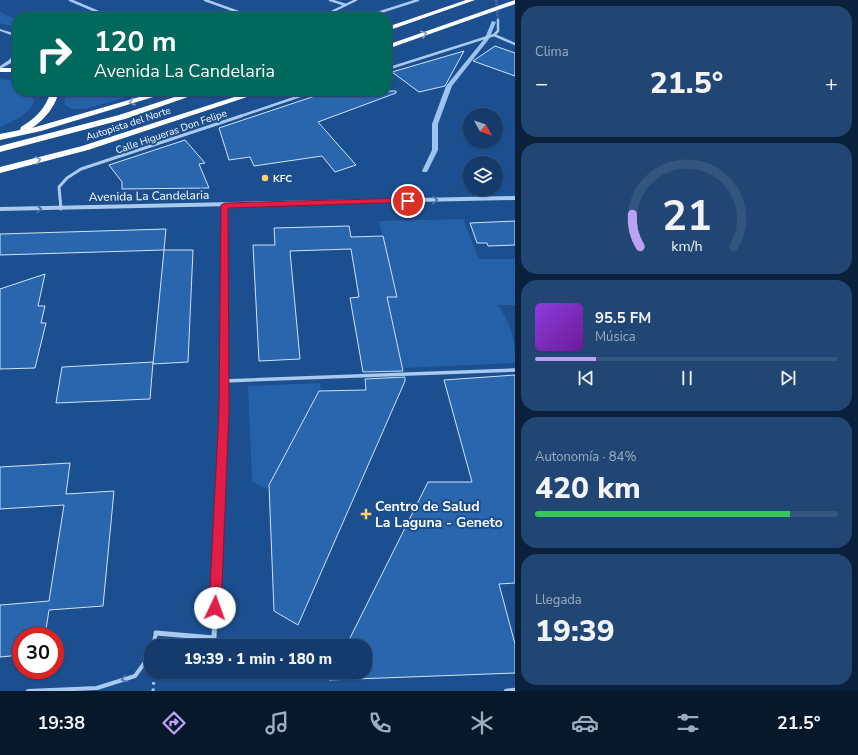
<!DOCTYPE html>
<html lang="es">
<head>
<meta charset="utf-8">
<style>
	:root { --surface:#143b6b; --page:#214673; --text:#f1f3f6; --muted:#9dadc1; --line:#33557e; --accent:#bca0f2 }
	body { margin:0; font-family:"Nunito Sans",sans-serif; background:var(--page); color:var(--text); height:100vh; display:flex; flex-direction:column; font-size:15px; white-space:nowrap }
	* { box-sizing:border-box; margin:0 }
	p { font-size:13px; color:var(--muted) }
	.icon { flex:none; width:22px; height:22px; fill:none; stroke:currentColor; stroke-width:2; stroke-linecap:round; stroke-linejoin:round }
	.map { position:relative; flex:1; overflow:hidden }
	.details { display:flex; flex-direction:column; gap:6px; padding:6px; background:#0b203b; width:343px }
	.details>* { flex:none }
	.banner { position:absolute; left:12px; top:12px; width:380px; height:84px; border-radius:16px; box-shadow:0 1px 3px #0004,0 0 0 1px var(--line); background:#00695c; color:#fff; overflow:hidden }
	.needle { width:26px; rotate:130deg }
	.fabs { position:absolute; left:463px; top:108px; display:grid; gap:8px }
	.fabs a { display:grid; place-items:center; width:40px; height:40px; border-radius:50%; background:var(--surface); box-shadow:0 1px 3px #0004,0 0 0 1px var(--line); font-size:20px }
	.speed { position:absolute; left:12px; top:627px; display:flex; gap:8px; font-size:20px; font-weight:700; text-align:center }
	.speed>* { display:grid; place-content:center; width:52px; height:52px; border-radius:50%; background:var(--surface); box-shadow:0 1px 3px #0004,0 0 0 1px var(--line); line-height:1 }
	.speed .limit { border:6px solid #d22; background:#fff; color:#111 }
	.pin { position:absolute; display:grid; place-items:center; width:34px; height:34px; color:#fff; margin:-17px; border:2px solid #fff; border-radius:50%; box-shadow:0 1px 4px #0007 }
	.me { position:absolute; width:44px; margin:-22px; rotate:3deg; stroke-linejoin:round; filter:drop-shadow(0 0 3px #0008) }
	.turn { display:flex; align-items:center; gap:14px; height:84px; padding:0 16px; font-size:18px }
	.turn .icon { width:52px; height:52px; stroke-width:2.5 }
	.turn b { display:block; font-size:28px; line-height:34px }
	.big { font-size:30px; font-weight:800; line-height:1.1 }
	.details .widget { flex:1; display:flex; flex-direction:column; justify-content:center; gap:6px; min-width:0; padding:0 14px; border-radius:16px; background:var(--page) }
	.details .dial { align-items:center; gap:0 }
	.dial svg { height:104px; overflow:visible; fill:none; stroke:var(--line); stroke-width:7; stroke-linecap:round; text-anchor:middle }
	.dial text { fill:var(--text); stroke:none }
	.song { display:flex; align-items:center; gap:12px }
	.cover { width:48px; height:48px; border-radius:6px; background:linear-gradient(135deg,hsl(270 70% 55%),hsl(280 70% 35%)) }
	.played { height:4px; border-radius:2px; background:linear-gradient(90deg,var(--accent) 20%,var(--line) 20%) }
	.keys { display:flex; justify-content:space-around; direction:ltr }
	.heat { display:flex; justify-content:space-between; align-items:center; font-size:22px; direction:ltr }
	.charge { height:6px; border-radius:3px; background:linear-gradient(90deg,#34c759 84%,var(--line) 0) }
	.trip { position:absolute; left:144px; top:639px; width:228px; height:40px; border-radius:16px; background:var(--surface); box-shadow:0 1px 3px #0004,0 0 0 1px var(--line); font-weight:800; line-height:40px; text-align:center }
	.menu { display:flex; height:64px; justify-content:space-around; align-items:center; background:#08182b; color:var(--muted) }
	.menu .icon { width:28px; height:28px }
	.menu .selected { color:var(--accent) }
	.menu b { font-size:18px; color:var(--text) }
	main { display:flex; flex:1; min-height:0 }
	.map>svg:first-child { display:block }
	.green { fill:#2461a8 }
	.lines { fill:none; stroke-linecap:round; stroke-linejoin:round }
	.stream { fill:#9cc4f0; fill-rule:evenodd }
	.building { fill:#2a66ad; stroke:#cfe3fa }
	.minor-tunnel { stroke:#3d69a0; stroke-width:2.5; stroke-dasharray:2.5 1; stroke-linecap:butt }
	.path { stroke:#a9c9ee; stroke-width:3; stroke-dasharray:2.5 4; stroke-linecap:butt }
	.service { stroke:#a9c9ee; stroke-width:4 }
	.pedestrian-far1 { stroke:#a9c9ee; stroke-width:3.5 }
	.pedestrian { stroke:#a9c9ee; stroke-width:4.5 }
	.minor-far3 { stroke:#a9c9ee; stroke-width:2.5 }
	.minor-far2 { stroke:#a9c9ee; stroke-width:3 }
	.minor-far1 { stroke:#a9c9ee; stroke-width:4 }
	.minor { stroke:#a9c9ee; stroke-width:5 }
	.tertiary { fill:#a9c9ee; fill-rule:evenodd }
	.motorway { fill:#fff; fill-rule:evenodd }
	.oneway { stroke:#829ec1 }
	.oneway2 { stroke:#4674ac }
	.route { fill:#e11d48; stroke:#92132f }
	.poi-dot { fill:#ffd166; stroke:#1b4f8f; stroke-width:1.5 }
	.labels { text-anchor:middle; stroke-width:4; stroke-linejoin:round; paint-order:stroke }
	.far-street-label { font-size:10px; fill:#fff; stroke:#1b4f8f }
	.far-poi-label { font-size:10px; font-weight:bold; fill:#fff; stroke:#1b4f8f; text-anchor:start }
	.street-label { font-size:12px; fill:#fff; stroke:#1b4f8f }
	.near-poi-label { font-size:14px; font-weight:bold; fill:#fff; stroke:#1b4f8f; text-anchor:start }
</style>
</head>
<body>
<main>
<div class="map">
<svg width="515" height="691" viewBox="0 0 515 691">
	<rect width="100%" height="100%" fill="#1b4f8f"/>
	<!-- green -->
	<g class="green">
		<polygon points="0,12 17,20 17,28 0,23"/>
		<path d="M 0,79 L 17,81 L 17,91 L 29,91 L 34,101 C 30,114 12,122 0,127 Z"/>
		<polygon points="68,91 138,91 134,95 86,109 72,109 66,106 64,101"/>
		<path d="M 463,219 L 479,259 L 515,259 L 515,305 L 498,305 C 512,326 515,339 515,363 L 403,368 L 387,297 L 397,297 L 379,221 Z"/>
		<polygon points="320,383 321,391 267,489 252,482 248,386"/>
	</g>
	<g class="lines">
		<!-- stream -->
		<polygon class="stream" points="492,21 496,22 489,39 452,86 438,124 438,150 427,172 423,172 422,171 432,150 432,124 446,86 485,38"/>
	</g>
	<!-- building -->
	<g class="building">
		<polygon points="495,46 515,53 515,76 473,61"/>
		<polygon points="464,51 445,86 419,92 392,72"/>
		<polygon points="330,91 396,91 396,93 318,122 356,165 335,172 322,156 254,166 250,157 229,160 219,128"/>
		<polygon points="185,140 205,163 199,164 209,188 122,189 122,182 109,165"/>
		<polygon points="515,221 515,245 488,246 487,243 477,243 470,223"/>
		<polygon points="349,226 351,237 383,236 397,297 387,297 403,371 363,372 350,298 359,297 351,249 290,251 300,359 259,361 253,245 275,245 274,228"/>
		<polygon points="166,229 164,250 0,255 0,234"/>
		<polygon points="164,250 193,250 188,362 153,364"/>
		<polygon points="45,274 38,306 45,306 41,323 46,323 35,368 0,369 0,289"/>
		<polygon points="153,362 150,399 56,403 62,367"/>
		<polygon points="515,375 515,583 499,584 515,644 515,673 329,680 333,672 365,672 365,646 346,646 428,482 472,482 444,380"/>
		<polygon points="405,377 405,381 298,625 274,611 269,485 319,391 366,390 365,379"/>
		<polygon points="70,463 66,494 114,491 103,606 49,610 45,636 21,636 21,655 0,657 0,605 49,601 64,505 0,509 0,467"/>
	</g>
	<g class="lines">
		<!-- minor-tunnel -->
		<polyline class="minor-tunnel" points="496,0 498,20"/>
		<!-- path -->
		<polyline class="path" points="153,691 154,678"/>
		<!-- service -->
		<g class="service">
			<polyline points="153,646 156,633"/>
			<polyline points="28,691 97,688 135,676 151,654"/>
		</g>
		<!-- pedestrian-far1 -->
		<polyline class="pedestrian-far1" points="224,381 515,370"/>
		<!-- pedestrian -->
		<polyline class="pedestrian" points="506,691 515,690"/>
		<!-- minor-far3 -->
		<g class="minor-far3">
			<polyline points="70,0 110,17"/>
			<polyline points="205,0 252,17"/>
			<polyline points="330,0 346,5"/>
			<polyline points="321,17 356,0"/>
			<polyline points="365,17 418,0"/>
			<polyline points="494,35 515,44"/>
			<polyline points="387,69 494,35 498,31 498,20"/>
			<polyline points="238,117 315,91"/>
		</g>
		<!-- minor-far2 -->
		<g class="minor-far2">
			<polyline points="61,209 59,187 67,178 81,169 241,116"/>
			<polyline points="225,264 225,205"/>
		</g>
		<!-- minor-far1 -->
		<polyline class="minor-far1" points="222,452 225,263"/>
		<!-- minor -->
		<polyline class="minor" points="156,633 214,638 222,451"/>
		<!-- tertiary -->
		<g class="tertiary">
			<polygon points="0,29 13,33 17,36 17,39 11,35 0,31"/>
			<polygon points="15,53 17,53 17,57 13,62 0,69 0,66 9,60"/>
			<polygon points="515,196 515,200 0,211 0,207"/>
		</g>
		<!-- motorway -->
		<g class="motorway">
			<polygon points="466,0 475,0 387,31 387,27"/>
			<polygon points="515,0 515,4 387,49 387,45"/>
			<rect x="0" y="68" width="17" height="4"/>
			<path d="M 51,91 L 59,91 C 55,107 46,118 32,128 L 160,91 L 173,91 L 41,131 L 0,140 L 0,134 L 20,130 L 21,127 C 36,118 46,108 51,91 Z"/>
			<polygon points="193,91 205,91 125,119 0,152 0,146 119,115"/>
			<polygon points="253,91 265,91 88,150 0,173 0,167 82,146"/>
		</g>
	</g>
	<!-- one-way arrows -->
	<defs><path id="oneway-chevron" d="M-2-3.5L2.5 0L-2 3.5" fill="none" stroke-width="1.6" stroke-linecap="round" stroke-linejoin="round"/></defs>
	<g class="oneway">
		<use href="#oneway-chevron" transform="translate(424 34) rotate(-19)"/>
		<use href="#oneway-chevron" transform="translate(132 102) rotate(164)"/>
		<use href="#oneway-chevron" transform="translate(38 160) rotate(-15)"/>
	</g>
	<g class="oneway2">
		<use href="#oneway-chevron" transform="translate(435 200) rotate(-1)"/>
		<use href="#oneway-chevron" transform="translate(39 209)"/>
		<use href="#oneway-chevron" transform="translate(124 679) rotate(163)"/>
	</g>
	<!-- route -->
	<polygon class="route" points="408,198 411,199 411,202 228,208 229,411 221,608 219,612 215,614 211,612 209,608 219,411 221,205 225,203"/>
	<!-- markers -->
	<g class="poi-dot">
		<circle cx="265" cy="178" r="4"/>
		<path d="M364 508h4v4h4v4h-4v4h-4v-4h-4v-4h4z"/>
	</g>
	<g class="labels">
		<!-- far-street labels -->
		<g class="far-street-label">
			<text transform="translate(128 123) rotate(-18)" y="4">Autopista del Norte</text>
			<text transform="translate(171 131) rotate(-19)" y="4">Calle Higueras Don Felipe</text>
		</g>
		<!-- far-poi labels -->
		<g class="far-poi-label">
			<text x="273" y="182">KFC</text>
		</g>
		<!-- street labels -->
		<g class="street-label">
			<text transform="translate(149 196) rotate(-1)" y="4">Avenida La Candelaria</text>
		</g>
		<!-- near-poi labels -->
		<g class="near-poi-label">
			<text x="375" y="511">Centro de Salud<tspan x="375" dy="16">La Laguna - Geneto</tspan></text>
		</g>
	</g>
</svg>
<div class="fabs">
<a><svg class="needle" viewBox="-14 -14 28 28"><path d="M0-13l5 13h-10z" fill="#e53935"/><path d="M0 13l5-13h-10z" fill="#9dadc1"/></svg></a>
<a><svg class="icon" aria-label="layers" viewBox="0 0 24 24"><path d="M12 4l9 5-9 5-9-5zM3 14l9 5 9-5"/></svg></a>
</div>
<div class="speed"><div class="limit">30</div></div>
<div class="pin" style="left:408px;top:201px;background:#d93025"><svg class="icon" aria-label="arrive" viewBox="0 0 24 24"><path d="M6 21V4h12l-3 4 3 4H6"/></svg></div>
<svg class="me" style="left:215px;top:608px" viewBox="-20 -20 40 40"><circle r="19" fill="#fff"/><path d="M0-13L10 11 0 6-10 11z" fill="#e11d48"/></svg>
<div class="trip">19:39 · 1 min · 180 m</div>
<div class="banner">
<div class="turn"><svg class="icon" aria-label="right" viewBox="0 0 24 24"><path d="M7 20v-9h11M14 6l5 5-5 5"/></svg><div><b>120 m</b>Avenida La Candelaria</div></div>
</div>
</div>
<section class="details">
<div class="widget"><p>Clima</p>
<div class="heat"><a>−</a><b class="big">21.5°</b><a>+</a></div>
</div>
<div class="widget dial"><svg viewBox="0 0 100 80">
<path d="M14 69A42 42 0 1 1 86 69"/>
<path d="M14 69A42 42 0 0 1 8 44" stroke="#bca0f2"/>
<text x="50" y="56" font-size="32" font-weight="700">21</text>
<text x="50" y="72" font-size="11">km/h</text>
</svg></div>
<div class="widget">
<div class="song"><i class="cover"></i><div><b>95.5 FM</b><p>Música</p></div></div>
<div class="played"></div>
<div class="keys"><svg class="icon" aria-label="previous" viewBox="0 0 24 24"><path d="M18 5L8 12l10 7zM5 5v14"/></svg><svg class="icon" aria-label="pause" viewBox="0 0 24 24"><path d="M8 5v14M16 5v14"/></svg><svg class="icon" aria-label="next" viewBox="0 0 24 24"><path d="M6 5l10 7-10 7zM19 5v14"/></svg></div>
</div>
<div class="widget"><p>Autonomía · 84%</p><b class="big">420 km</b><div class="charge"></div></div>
<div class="widget"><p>Llegada</p><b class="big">19:39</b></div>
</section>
</main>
<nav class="menu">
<b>19:38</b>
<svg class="icon selected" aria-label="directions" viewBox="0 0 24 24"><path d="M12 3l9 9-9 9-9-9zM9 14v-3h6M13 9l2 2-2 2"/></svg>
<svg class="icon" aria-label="music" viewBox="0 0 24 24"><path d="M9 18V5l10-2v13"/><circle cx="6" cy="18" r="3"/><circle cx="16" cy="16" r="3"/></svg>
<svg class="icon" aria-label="phone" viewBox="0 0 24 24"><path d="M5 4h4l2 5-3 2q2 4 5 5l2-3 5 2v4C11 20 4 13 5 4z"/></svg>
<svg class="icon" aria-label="climate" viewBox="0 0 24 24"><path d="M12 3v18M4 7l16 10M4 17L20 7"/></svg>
<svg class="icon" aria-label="car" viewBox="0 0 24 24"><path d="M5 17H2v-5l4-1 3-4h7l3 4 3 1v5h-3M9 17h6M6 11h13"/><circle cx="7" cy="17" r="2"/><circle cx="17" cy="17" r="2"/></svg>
<svg class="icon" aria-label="filters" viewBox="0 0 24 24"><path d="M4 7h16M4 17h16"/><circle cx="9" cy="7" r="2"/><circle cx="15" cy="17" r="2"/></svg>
<b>21.5°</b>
</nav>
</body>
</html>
